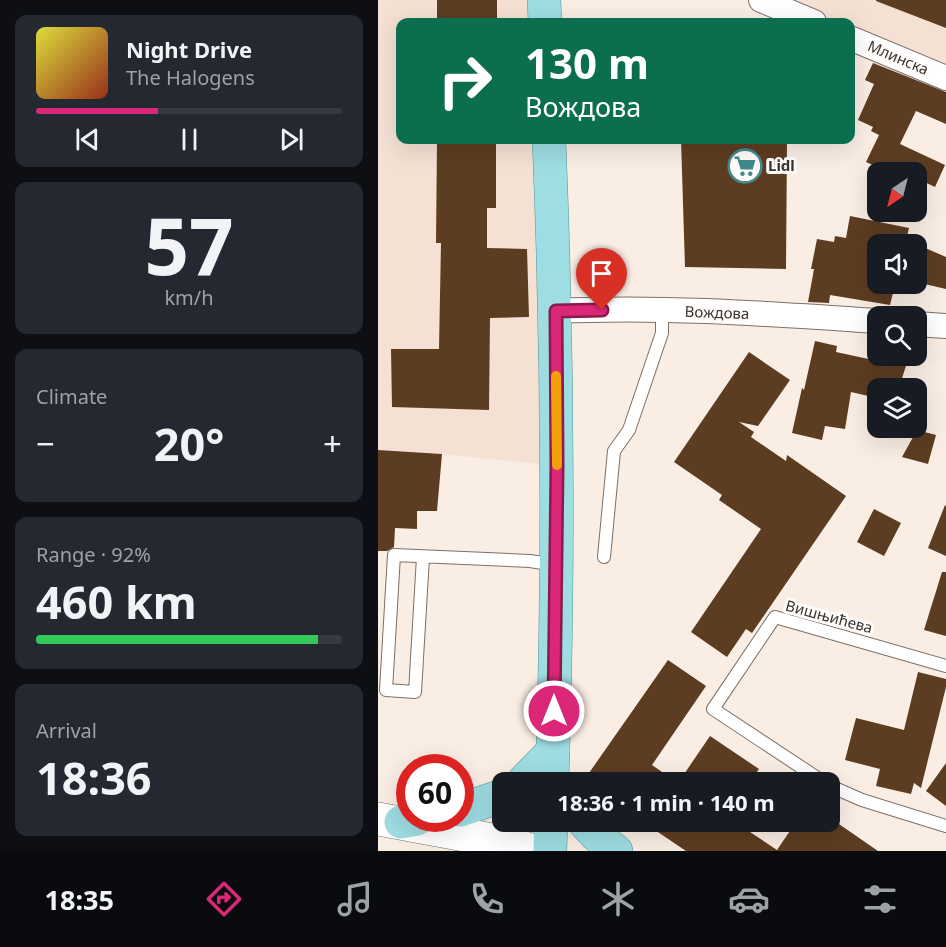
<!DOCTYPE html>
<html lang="en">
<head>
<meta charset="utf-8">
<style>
	:root { --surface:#171b24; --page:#242831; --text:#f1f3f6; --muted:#9ea1a6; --line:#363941; --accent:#db2777 }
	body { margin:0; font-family:"Noto Sans",sans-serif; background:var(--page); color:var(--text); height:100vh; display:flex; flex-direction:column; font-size:22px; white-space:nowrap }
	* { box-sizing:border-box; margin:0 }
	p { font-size:20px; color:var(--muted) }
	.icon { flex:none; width:33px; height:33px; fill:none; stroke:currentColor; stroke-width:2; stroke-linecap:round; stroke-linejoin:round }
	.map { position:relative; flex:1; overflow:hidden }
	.sheet { display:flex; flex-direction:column; gap:15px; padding:15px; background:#0d0f14; width:378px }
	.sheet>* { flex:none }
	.hud { position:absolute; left:18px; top:18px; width:459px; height:126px; border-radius:12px; box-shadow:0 6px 24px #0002; background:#0b6e4f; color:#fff; overflow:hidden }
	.needle { width:39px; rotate:215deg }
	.tools { position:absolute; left:489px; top:162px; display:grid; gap:12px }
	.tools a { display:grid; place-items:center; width:60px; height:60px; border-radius:12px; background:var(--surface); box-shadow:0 6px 24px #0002; font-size:30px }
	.speed { position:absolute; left:18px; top:754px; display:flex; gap:12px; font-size:30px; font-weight:700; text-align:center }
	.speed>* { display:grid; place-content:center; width:78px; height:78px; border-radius:50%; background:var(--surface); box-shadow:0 6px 24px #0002; line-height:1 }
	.speed .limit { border:9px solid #d22; background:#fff; color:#111 }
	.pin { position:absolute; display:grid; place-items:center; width:51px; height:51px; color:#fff; margin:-62px -26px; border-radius:50% 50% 50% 0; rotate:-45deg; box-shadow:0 0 6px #0007 }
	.pin .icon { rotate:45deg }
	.me { position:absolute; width:66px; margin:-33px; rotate:0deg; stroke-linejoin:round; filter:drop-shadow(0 0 4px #0008) }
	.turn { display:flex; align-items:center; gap:21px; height:126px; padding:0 30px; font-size:27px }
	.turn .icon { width:78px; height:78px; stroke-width:2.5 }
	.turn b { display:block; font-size:42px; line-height:51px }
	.big { font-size:45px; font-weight:700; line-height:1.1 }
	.sheet .tile { flex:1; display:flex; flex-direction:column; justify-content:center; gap:9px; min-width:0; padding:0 21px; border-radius:12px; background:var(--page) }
	.sheet .dial { align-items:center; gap:0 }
	.dial b { font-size:78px; line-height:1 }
	.song { display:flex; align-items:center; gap:18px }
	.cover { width:72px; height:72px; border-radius:9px; background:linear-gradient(135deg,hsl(60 70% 55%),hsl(10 70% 35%)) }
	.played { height:6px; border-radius:3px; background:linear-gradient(90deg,var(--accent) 40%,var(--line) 40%) }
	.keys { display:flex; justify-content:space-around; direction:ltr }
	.heat { display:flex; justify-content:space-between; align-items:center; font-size:33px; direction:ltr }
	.charge { height:9px; border-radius:4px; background:linear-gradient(90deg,#34c759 92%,var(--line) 0) }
	.trip { position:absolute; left:114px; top:772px; width:348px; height:60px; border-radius:12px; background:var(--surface); box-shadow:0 6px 24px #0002; font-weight:700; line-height:60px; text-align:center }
	.tabs { display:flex; height:96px; justify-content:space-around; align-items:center; background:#090b0e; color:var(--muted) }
	.tabs .icon { width:42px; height:42px }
	.tabs .on { color:var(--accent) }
	.tabs b { font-size:27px; color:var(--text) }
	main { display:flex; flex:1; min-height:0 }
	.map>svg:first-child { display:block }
	.built { fill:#f4e1d3 }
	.building { fill:#5d3d21 }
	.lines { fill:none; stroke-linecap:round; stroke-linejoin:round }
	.lane-casing { stroke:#7b7068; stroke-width:14 }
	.street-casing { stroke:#7b7068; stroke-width:26 }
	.secondary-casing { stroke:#7b7068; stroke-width:34 }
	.primary-casing { stroke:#519497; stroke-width:34 }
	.lane { stroke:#fff; stroke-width:12 }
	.street { stroke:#fff; stroke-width:24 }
	.secondary { stroke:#fff; stroke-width:33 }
	.primary { stroke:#9edde2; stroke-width:33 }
	.route-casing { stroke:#8e194d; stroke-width:15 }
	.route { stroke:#db2777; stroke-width:10 }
	.slow { stroke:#f59e0b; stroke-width:10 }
	.labels { text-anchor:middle; stroke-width:6; stroke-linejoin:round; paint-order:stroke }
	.street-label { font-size:15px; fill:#383430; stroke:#fffcfb }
	.poi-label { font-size:15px; font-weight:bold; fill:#383430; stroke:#fffcfb; text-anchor:start }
</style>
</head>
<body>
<main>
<section class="sheet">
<div class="tile">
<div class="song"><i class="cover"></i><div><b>Night Drive</b><p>The Halogens</p></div></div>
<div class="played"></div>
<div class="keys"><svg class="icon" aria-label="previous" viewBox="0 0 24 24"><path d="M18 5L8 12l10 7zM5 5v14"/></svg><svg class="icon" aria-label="pause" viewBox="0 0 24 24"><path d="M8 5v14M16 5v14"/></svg><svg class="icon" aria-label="next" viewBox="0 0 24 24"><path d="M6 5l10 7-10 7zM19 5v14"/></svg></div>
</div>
<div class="tile dial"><b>57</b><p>km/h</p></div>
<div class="tile"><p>Climate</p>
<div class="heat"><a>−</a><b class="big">20°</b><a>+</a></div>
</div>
<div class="tile"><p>Range · 92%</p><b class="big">460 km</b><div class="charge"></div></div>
<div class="tile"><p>Arrival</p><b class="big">18:36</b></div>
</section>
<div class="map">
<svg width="568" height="851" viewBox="0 0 568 851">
	<rect width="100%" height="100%" fill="#faede4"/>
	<!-- built -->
	<g class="built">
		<polygon points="0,0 166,0 167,22 22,22 22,140 171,140 179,466 64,454 0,450"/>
		<polygon points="399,0 568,0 568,78 473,38 472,22 436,22"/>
	</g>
	<!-- building -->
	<g class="building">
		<rect x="59" y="0" width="60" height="22"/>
		<polygon points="498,0 568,0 568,28 498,1"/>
		<polygon points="495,63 568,92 568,124 538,111 522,144 567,165 557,187 538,178 538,172 510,172 488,162 501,135 493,131 495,127 480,120 496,84 487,80"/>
		<polygon points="59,140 118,140 118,208 109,208 109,248 149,249 151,317 112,318 111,410 14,407 13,349 61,349 63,243 58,243"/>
		<polygon points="303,140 409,140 408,269 307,267"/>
		<polygon points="472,216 531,228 527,244 500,244 500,284 517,285 512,305 452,295 451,303 430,302 436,269 433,269 439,239 456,242 457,236 468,238"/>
		<polygon points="538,244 568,257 568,289 538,282"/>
		<polygon points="437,341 459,346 458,352 509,363 511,356 531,356 521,388 500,388 499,398 473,392 467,429 447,426 444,440 414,433 424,388 426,390"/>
		<polygon points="371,352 412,380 380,426 361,422 376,432 373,437 408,461 409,455 468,496 374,633 368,629 349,657 313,632 383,529 341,500 344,495 296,462"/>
		<polygon points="539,430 558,435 550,464 524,457"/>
		<polygon points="0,450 64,454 59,511 39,511 39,529 17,528 16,547 9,551 0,551"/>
		<polygon points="567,505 568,506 568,556 550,548"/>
		<polygon points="496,509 523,523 506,556 479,542"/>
		<polygon points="564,572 568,572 568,636 546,630"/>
		<polygon points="290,660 328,686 274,765 300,783 332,736 381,769 371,783 204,783"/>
		<polygon points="540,672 568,679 568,687 543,788 536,783 533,794 498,786 502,769 467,760 478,718 526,730"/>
		<polygon points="568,763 568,806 548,791"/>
		<polygon points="265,822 357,822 399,850 418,822 458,822 500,851 308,851"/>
	</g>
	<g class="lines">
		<!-- lane casing -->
		<g class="lane-casing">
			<g id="lane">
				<polyline points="45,557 37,692 8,690 16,555 152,561 177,565"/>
				<polyline points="226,557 236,451 251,430 284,333 284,311"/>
				<polyline points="447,783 335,709 397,617 568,666"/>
				<polyline points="452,786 484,800 568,826"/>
			</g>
		</g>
		<!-- street casing -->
		<g class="street-casing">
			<g id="street">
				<polyline points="383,0 436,22"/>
				<polyline points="472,38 568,78"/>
				<path d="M 178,311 C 284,306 393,314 500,321"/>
				<polyline points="538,324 568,326"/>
			</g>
		</g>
		<!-- secondary casing -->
		<g class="secondary-casing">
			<polyline id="secondary" points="0,819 130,843 156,851"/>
		</g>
		<!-- primary casing -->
		<g class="primary-casing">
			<g id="primary">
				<polyline points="166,0 167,22"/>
				<path d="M 171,140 C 180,354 181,568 174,783"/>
				<polyline points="144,783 175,751"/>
				<polyline points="82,810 124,796"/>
				<polyline points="23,822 39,819"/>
				<polyline points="206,822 218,835 238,851"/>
				<polyline points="172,851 173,822"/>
			</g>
		</g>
		<!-- lane -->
		<use href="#lane" class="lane"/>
		<!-- street -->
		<use href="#street" class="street"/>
		<!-- secondary -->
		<use href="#secondary" class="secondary"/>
		<!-- primary -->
		<use href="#primary" class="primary"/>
	</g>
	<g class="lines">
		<!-- route casing -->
		<g class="route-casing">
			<polyline id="route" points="176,711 179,466 178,311 224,310"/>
		</g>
		<!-- route -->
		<use href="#route" class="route"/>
		<!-- slow -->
		<polyline class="slow" points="178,376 179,465"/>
	</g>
	<!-- icons -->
	<defs>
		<g id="supermarket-ring" transform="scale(1.725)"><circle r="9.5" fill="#fffcfb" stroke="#428a8f" stroke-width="1.5"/><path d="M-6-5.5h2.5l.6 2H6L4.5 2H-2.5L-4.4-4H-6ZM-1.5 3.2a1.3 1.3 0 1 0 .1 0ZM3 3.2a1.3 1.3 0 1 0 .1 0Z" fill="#428a8f"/></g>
	</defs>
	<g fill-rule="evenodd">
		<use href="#supermarket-ring" x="367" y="166"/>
	</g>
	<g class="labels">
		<!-- street labels -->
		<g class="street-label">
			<text transform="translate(520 58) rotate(23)" y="5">Млинска</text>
			<text transform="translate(339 313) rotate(2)" y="5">Вождова</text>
			<text transform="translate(451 617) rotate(15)" y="5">Вишњићева</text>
		</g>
		<!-- poi labels -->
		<g class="poi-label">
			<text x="390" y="171">Lidl</text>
		</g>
	</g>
</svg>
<div class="tools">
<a><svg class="needle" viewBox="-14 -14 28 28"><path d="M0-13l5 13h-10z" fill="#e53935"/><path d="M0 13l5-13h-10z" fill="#9ea1a6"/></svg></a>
<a><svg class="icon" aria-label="sound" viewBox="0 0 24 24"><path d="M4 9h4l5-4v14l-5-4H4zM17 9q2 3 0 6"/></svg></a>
<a><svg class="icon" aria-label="search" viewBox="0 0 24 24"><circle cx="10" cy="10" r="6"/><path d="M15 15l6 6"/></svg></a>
<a><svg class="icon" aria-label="layers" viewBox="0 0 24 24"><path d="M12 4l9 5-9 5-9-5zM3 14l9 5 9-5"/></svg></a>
</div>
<div class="speed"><div class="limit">60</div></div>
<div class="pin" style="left:224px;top:310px;background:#d93025"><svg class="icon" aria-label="arrive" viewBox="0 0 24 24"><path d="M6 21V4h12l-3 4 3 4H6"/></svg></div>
<svg class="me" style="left:176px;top:711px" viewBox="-20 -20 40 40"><circle r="17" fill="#db2777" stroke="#fff" stroke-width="3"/><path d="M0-11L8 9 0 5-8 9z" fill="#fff"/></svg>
<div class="trip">18:36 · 1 min · 140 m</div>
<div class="hud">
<div class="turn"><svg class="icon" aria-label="right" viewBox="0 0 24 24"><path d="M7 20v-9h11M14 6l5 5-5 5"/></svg><div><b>130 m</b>Вождова</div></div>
</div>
</div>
</main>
<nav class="tabs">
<b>18:35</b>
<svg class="icon on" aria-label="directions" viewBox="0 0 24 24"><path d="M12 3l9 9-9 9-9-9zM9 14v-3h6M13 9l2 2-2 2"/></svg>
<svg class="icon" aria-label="music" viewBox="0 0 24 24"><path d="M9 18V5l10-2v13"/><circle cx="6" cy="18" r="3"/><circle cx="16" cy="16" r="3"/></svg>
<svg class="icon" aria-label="phone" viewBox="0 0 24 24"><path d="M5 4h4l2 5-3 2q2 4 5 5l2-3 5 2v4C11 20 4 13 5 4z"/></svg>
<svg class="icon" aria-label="climate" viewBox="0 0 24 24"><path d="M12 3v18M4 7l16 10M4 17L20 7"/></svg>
<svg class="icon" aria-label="car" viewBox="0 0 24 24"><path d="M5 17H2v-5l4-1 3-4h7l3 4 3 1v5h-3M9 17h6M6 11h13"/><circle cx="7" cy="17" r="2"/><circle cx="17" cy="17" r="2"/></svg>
<svg class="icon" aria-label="filters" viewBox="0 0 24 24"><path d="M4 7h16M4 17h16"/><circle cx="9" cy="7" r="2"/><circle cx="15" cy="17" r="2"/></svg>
</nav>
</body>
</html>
